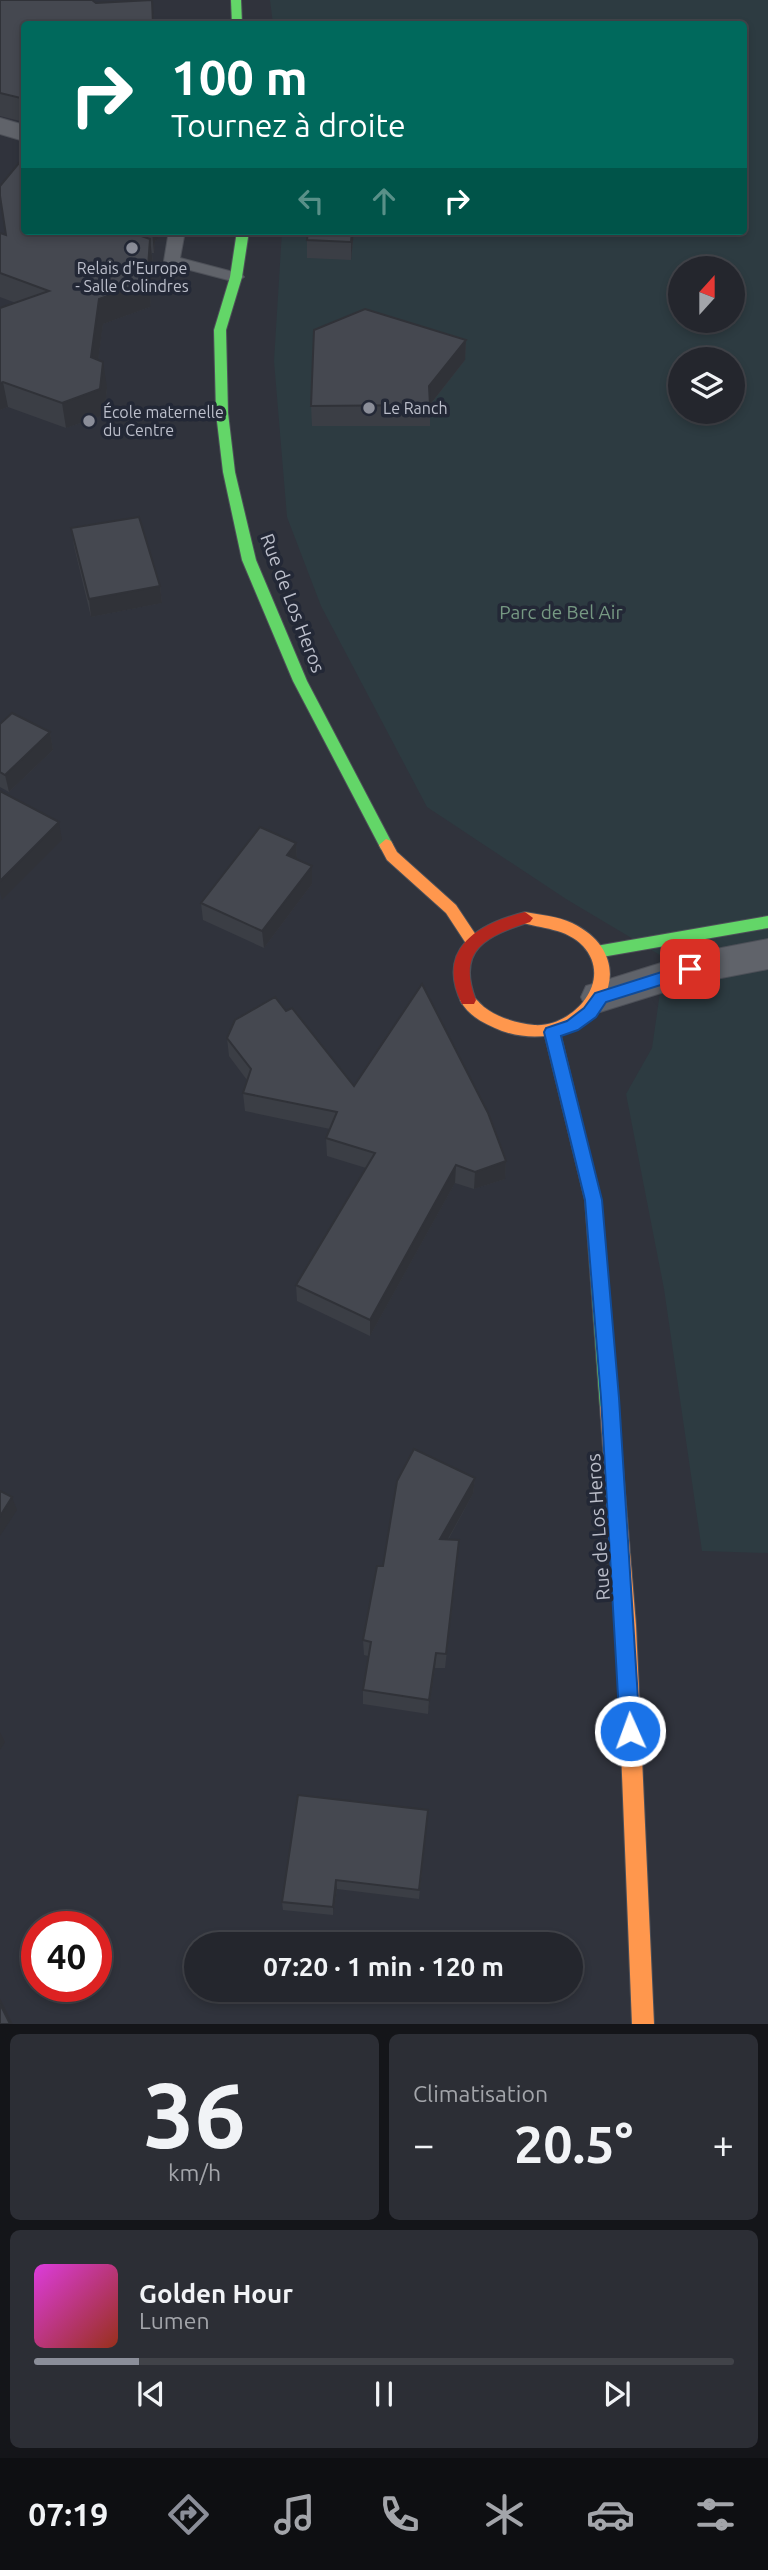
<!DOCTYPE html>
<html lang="fr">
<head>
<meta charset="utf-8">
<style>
	:root { --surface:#24262d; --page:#2c2e35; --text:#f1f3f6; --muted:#a3a5aa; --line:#414349; --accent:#8b8e99 }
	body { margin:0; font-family:Ubuntu,sans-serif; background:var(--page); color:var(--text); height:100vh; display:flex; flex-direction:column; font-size:26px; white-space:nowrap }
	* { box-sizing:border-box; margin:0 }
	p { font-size:23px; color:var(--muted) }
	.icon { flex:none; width:38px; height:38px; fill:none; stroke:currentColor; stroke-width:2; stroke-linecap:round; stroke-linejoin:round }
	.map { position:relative; height:2024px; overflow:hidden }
	.panel { display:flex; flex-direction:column; gap:10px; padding:10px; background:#141519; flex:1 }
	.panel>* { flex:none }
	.banner { position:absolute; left:21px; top:21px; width:726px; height:214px; border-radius:7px; box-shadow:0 4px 10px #0003,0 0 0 2px var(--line); background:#00695c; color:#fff; overflow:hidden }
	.needle { width:46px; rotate:21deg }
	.tools { position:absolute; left:668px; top:256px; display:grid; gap:14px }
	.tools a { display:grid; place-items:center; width:77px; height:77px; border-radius:50%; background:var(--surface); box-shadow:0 4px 10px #0003,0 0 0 2px var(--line); font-size:35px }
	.speed { position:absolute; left:21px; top:1911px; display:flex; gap:14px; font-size:35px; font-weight:700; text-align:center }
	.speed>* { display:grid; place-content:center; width:91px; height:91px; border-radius:50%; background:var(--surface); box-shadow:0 4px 10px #0003,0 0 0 2px var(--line); line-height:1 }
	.speed .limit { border:10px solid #d22; background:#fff; color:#111 }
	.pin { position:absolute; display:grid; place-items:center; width:60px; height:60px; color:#fff; margin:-30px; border-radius:14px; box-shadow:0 4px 10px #0006 }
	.me { position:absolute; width:77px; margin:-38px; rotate:358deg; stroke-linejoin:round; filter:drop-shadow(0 0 5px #0008) }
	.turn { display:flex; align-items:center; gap:24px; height:147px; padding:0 35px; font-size:32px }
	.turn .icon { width:91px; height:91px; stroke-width:2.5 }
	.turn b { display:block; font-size:49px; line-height:60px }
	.lanes { display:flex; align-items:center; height:66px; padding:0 35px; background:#0003; justify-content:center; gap:35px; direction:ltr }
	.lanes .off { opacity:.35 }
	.big { font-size:52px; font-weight:700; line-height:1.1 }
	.panel .card { flex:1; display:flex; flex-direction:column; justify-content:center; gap:10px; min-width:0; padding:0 24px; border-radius:10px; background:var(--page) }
	.panel .dial { align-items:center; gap:0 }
	.dial b { font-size:91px; line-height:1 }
	.song { display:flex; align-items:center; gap:21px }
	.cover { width:84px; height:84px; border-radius:10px; background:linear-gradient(135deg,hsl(300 70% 55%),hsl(10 70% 35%)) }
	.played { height:7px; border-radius:4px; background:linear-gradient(90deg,var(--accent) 15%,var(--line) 15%) }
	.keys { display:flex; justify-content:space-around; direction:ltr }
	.heat { display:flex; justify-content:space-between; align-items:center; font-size:38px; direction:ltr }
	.panel .tiles { flex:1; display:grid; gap:10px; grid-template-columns:1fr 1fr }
	.card:last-child { grid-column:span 2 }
	.trip { position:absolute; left:184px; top:1932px; width:399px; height:70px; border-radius:35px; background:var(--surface); box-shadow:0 4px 10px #0003,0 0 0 2px var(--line); font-weight:700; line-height:70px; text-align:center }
	.menu { display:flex; height:112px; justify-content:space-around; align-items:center; background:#0e0f12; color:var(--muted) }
	.menu .icon { width:49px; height:49px }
	.menu .active { color:var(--accent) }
	.menu b { font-size:32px; color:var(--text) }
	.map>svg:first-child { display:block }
	.green { fill:#2d3b41; fill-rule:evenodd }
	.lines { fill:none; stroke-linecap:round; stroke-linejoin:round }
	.lane-casing { stroke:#4d5058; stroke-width:2 }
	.street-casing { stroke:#4d5058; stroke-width:2 }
	.fast-casing { stroke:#4d5058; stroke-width:2 }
	.slow-casing { stroke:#4d5058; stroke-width:2 }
	.jam-casing { stroke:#4d5058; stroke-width:2 }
	.lane { fill:#60636a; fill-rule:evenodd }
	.street { fill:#60636a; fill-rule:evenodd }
	.fast { fill:#63d668; fill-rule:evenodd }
	.slow { fill:#ff974d; fill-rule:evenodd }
	.jam { fill:#b3261e; fill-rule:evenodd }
	.wall { fill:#3b3e45 }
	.shaded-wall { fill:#303238 }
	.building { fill:#454850; stroke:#303238; stroke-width:2 }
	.route { fill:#1a73e8; stroke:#114b97; stroke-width:2 }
	.poi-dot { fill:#8b8e99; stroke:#232836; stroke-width:2.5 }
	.labels { text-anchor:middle; stroke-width:7; stroke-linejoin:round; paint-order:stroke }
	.far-poi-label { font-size:16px; fill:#bcbfcb; stroke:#232836; text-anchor:start }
	.street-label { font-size:19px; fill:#bcbfcb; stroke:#232836 }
	.park-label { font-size:19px; fill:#769983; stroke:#232836 }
</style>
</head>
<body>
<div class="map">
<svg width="768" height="2024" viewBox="0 0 768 2024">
	<rect width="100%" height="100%" fill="#30333c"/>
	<!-- green -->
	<path class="green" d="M 270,0 L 768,0 L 768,1553 L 702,1551 L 664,1289 L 626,1094 L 652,1048 L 665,958 L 566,899 L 427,807 L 321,606 L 287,517 L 274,361 L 282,231 L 744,231 L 744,24 L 273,24 ZM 681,268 L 733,268 L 733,320 L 681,320 ZM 681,359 L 733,359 L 733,411 L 681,411 Z"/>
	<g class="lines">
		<!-- lane casing -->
		<g class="lane-casing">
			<polygon id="lane" points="169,231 185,231 180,258 241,274 244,277 236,282 167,264 164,261"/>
		</g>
		<!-- street casing -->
		<g class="street-casing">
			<g id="street">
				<polygon points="0,118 24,125 24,141 0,134"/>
				<polygon points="768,939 768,969 690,984 600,1012 586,1008 581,997 586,986 600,982 690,954"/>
			</g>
		</g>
		<!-- fast casing -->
		<g class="fast-casing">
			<g id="fast">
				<polygon points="231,0 241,0 242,24 232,24"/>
				<polygon points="237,231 249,231 242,277 226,330 228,413 235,472 256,560 307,681 393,845 386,851 381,849 293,681 242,560 223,472 216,413 214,330 230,277"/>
				<polygon points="768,916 768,928 596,958 591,956 588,952 591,948 596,946"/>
				<polygon points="552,1026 558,1027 560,1032 601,1200 618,1407 615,1413 609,1415 603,1413 600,1407 585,1200 544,1032 546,1027"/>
			</g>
		</g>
		<!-- slow casing -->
		<g class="slow-casing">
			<g id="slow">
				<polygon points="386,839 391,841 397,852 456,905 480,941 477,945 467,945 446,913 387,860 379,845"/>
				<path d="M 525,912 C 540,915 558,916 572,923 C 654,963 590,1061 502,1031 C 485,1024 469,1017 460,1000 L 462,996 L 468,994 C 475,996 478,1002 484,1007 C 498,1018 517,1023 534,1025 C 572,1028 615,981 583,946 C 566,928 542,929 520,922 L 517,918 Z"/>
				<polygon points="609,1399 615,1401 618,1407 636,1625 654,2024 632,2024 616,1625 600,1407 603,1401"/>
			</g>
		</g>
		<!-- jam casing -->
		<g class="jam-casing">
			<path id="jam" d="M 525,912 L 533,918 L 530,922 C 487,936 456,949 476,1000 L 474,1004 L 462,1004 C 435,949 477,924 525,912 Z"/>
		</g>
		<!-- lane -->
		<use href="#lane" class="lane"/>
		<!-- street -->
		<use href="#street" class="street"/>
		<!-- fast -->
		<use href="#fast" class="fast"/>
		<!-- slow -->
		<use href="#slow" class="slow"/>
		<!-- jam -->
		<use href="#jam" class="jam"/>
	</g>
	<!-- wall -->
	<g class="wall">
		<polygon points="0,0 96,3 152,0 154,24 24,24 24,122 0,116"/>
		<polygon points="24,231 159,231 158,239 155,241 154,253 152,253 153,264 150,307 103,324 98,360 107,388 104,415 66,428 8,407 0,410 0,308 16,303 0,297 0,233 6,235"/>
		<polygon points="308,231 354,231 351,260 307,258 307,240"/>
		<polygon points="466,340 465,360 430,405 430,426 312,426 311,406"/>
		<polygon points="71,528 160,586 162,603 91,617 74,546"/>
		<polygon points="0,724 50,732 53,750 9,792 0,787"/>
		<polygon points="296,843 297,860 312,884 264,948 203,920 201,903"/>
		<polygon points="286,1011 354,1086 506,1161 505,1179 474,1189 455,1183 370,1336 297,1301 296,1285 366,1168 327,1156 326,1138 330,1129 245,1111 243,1093 247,1080 229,1056 227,1038"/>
		<polygon points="475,1478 473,1494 448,1540 458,1556 445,1668 435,1668 428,1714 363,1704 363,1690 368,1656 364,1655 363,1640 383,1566"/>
		<polygon points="428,1810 419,1899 337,1889 333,1915 283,1910 282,1902"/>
	</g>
	<!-- shaded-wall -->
	<g class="shaded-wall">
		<polygon points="152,231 159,231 158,239 155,241 154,253"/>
		<polygon points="352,231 354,231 351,260 351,242"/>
		<polygon points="150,239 153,264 150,307 103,324 95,383 91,357 99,299"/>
		<polygon points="466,340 465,360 429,406 429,386"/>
		<polygon points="103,362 107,388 104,415 66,428 62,403"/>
		<polygon points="3,382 8,407 0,410 0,383"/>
		<polygon points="160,586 162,603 91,617 89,599"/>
		<polygon points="50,732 53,750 9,792 5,775"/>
		<polygon points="59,822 62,840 2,900 0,891 0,881"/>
		<polygon points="296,843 297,860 287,855"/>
		<polygon points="312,866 312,884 264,948 262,931"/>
		<polygon points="506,1161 505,1179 474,1189 475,1172"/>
		<polygon points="456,1165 455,1183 370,1336 370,1320"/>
		<polygon points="475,1478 473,1494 439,1555 440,1539"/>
		<polygon points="12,1497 17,1510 0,1536 0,1516"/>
		<polygon points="436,1653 435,1668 428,1714 429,1700"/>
		<polygon points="0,1732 5,1742 0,1750"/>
		<polygon points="336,1880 337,1889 333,1915 333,1907"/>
		<polygon points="0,1998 13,2024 10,2024 0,2004"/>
	</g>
	<!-- building -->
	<g class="building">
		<polygon points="0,0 92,0 96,3 152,0 153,24 24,24 24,106 23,106 21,98 0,93"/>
		<polygon points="24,157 24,231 130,231 130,232 150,239 147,282 99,299 91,357 103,362 100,389 62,403 3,382 0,383 0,308 49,291 0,273 0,233 6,235 0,196 0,186"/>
		<polygon points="308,231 352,231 351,242 307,240"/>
		<polygon points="365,309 466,340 429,386 430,405 311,406 314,330"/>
		<polygon points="139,517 160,586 89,599 71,528"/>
		<polygon points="12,713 50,732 5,775 0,772 0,724"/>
		<polygon points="0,791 59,822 0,881"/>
		<polygon points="260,827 296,843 287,855 312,866 262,931 201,903"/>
		<polygon points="422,984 488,1113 506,1161 475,1172 456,1165 370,1320 296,1285 375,1153 326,1138 337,1112 243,1093 251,1069 227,1038 235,1020 275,997 286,1011 292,1008 354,1086"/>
		<polygon points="414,1449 475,1478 440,1539 459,1540 446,1654 436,1653 429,1700 363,1690 371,1642 363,1640 377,1566 383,1566 397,1481"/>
		<polygon points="0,1491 12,1497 0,1516"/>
		<polygon points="298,1795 428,1810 419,1890 336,1880 333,1907 282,1902"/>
		<polygon points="0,2004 10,2024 0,2024"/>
	</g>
	<!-- route -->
	<polygon class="route" points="690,963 696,965 696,974 606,1002 596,1017 578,1030 561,1036 602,1200 619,1398 640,1731 637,1739 630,1741 623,1739 620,1731 601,1398 585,1200 544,1032 546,1028 567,1021 584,1008 595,993"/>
	<!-- markers -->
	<g class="poi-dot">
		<circle cx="132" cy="248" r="7"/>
		<circle cx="369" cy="408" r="7"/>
		<circle cx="89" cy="421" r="7"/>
	</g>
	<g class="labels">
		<!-- far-poi labels -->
		<g class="far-poi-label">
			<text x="132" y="274" text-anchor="middle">Relais d'Europe<tspan x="132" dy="18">- Salle Colindres</tspan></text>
			<text x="383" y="414">Le Ranch</text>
			<text x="103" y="418">École maternelle<tspan x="103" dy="18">du Centre</tspan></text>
		</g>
		<!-- street labels -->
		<g class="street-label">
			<text transform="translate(293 603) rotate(69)" y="7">Rue de Los Heros</text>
			<text transform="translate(598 1527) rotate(-94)" y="7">Rue de Los Heros</text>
		</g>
		<!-- park labels -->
		<g class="park-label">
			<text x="561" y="619">Parc de Bel Air</text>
		</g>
	</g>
</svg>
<div class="tools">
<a><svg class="needle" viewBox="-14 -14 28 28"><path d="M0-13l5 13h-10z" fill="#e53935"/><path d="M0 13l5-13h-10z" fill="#a3a5aa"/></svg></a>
<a><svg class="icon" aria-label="layers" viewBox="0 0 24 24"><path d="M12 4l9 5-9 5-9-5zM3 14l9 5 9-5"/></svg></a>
</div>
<div class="speed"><div class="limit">40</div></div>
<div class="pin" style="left:690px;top:969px;background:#d93025"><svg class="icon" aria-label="arrive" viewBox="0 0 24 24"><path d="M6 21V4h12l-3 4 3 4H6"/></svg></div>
<svg class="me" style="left:630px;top:1731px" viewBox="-20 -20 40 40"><circle r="17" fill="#1a73e8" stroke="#fff" stroke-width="3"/><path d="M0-11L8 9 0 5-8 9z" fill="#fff"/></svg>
<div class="trip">07:20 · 1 min · 120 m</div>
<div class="banner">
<div class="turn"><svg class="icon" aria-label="right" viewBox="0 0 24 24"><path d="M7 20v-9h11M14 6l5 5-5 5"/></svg><div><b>100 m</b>Tournez à droite</div></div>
<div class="lanes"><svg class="icon off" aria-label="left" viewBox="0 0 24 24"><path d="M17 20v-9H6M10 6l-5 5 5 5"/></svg><svg class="icon off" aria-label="ahead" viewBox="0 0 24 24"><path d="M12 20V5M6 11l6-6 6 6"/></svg><svg class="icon" aria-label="right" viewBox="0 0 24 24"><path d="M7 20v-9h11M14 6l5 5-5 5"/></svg></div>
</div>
</div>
<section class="panel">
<div class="tiles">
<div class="card dial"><b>36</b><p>km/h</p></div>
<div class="card"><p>Climatisation</p>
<div class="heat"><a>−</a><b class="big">20.5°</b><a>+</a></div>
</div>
<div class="card">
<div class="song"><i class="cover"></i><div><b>Golden Hour</b><p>Lumen</p></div></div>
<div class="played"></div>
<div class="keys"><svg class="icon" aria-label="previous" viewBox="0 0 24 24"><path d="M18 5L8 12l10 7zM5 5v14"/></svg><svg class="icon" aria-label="pause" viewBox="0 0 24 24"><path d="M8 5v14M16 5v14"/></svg><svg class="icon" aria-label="next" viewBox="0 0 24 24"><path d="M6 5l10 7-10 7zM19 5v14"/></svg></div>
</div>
</div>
</section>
<nav class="menu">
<b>07:19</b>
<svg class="icon active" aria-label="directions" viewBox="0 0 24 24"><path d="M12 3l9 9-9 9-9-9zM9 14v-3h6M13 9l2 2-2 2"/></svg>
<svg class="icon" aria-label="music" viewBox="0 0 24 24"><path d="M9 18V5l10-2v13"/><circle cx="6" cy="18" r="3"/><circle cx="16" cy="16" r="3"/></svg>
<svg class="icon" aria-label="phone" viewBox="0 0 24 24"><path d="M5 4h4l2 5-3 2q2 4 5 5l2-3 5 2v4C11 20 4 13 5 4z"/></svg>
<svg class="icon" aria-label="climate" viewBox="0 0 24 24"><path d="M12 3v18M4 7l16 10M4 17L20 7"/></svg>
<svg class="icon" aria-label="car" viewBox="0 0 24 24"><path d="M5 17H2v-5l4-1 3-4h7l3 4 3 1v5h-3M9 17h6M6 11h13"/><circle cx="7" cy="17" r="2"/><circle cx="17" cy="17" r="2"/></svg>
<svg class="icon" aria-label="filters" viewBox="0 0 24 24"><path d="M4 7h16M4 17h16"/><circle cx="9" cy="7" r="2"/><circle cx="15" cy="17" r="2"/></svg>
</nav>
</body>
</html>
